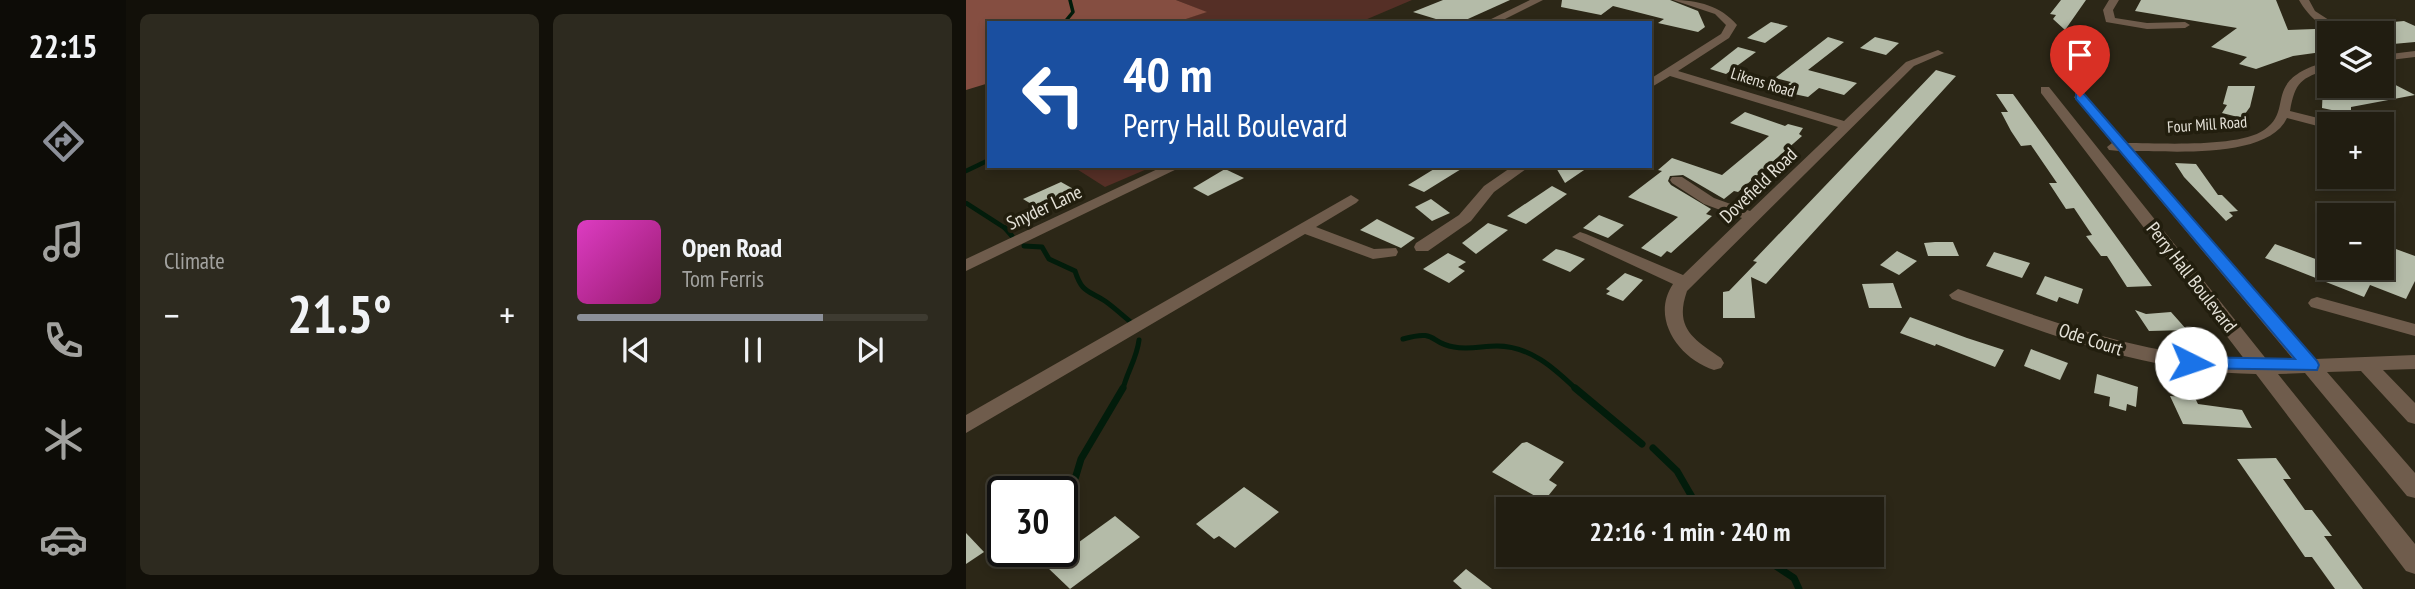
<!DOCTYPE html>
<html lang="en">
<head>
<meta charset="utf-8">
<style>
	:root { --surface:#211d11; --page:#2d2a1f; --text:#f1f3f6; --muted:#a2a29f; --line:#3e3b31; --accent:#8c9099 }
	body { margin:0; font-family:"PT Sans Narrow",sans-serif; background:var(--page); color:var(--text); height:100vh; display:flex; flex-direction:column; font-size:26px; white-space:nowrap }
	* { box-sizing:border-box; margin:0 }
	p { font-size:23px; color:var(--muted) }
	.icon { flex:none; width:38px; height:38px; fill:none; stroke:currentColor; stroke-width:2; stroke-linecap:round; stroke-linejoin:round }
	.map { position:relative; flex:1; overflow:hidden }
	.sheet { display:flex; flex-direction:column; gap:14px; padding:14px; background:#121009; width:840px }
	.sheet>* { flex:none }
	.banner { position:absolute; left:21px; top:21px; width:665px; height:147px; border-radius:0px; box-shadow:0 4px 10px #0003,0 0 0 2px var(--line); background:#1a4fa0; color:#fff; overflow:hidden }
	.controls { position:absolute; left:1351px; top:21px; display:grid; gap:14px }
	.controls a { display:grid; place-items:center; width:77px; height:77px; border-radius:0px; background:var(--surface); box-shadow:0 4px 10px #0003,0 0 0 2px var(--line); font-size:35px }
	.speed { position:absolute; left:21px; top:476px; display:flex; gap:14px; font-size:35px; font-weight:700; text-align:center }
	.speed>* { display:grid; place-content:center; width:91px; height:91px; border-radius:50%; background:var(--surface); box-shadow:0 4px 10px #0003,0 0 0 2px var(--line); line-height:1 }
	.speed .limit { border:4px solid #111; border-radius:10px; background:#fff; color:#111 }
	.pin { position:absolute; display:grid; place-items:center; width:60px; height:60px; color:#fff; margin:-72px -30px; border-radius:50% 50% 50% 0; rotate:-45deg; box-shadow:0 0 7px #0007 }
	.pin .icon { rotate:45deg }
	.me { position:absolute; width:77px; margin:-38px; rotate:94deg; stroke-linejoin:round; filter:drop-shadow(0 0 5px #0008) }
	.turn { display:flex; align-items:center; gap:24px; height:147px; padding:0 21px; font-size:32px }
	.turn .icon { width:91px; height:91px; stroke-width:2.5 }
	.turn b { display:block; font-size:49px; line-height:60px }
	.big { font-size:52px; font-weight:600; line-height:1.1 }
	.sheet .tile { flex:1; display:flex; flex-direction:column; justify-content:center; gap:10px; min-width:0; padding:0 24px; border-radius:10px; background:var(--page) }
	.song { display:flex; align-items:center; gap:21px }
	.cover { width:84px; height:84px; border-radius:10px; background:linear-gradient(135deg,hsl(310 70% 55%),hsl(320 70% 35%)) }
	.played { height:7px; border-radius:4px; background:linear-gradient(90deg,var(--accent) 70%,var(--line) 70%) }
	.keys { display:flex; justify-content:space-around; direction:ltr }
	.heat { display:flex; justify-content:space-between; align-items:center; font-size:38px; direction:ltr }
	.sheet .tiles { flex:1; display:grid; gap:14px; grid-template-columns:repeat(2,1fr) }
	.trip { position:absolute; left:530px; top:497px; width:388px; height:70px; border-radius:0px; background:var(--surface); box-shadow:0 4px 10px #0003,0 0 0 2px var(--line); font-weight:600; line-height:70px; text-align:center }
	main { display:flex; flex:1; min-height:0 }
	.menu { display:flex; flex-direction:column; width:126px; justify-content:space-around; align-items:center; background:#0d0c07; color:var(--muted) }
	.menu .icon { width:49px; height:49px }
	.menu .selected { color:var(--accent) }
	.menu b { font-size:32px; color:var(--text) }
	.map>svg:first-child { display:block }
	.green { fill:#552f26 }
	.forest { fill:#854e41 }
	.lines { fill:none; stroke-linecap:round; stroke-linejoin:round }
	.stream-far3 { stroke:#021c0b; stroke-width:3.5 }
	.stream-far2 { stroke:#021c0b; stroke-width:4.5 }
	.stream-far1 { stroke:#021c0b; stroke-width:5 }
	.stream { stroke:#021c0b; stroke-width:7 }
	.building { fill:#b4bba8 }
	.minor { fill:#6f5c4c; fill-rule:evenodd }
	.route { fill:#1a73e8; stroke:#114b97; stroke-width:2 }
	.labels { text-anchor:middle; stroke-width:7; stroke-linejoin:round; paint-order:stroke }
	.far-street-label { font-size:16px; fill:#e5e2d8; stroke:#221e0e }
	.street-label { font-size:19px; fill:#e5e2d8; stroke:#221e0e }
</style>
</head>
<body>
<main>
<nav class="menu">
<b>22:15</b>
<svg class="icon selected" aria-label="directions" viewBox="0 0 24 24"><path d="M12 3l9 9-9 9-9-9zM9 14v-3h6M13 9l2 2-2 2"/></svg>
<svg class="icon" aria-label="music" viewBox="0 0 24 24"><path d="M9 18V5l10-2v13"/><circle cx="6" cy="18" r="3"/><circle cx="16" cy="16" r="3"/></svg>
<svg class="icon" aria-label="phone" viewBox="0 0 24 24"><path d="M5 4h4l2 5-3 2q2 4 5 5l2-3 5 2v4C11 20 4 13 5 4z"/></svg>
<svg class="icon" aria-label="climate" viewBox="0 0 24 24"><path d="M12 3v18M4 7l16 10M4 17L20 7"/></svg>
<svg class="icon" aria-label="car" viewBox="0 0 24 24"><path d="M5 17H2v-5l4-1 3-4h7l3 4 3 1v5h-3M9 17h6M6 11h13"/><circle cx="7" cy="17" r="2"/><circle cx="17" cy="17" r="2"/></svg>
</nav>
<section class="sheet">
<div class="tiles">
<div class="tile"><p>Climate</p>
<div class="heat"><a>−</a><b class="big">21.5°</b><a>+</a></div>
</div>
<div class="tile">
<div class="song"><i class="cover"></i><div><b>Open Road</b><p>Tom Ferris</p></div></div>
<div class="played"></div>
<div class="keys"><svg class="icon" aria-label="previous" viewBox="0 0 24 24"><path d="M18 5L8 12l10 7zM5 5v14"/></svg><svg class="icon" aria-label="pause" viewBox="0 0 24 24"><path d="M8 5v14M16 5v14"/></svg><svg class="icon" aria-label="next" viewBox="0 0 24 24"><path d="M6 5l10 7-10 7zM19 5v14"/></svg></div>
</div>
</div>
</section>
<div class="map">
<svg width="1449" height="589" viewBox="0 0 1449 589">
	<rect width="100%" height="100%" fill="#2c2717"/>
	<!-- green -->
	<g class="green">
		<polygon points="210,0 446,0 392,23 208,23 240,12"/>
		<polygon points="106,166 188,166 139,187"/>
	</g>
	<!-- forest -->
	<polygon class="forest" points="0,0 210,0 241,12 208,23 23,23 23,83 0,90"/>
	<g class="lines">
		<!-- stream-far3 -->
		<polyline class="stream-far3" points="98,23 107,12 104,0"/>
		<!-- stream-far2 -->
		<g class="stream-far2">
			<polyline points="0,171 23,160"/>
			<polyline points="0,203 42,230"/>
		</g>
		<!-- stream-far1 -->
		<g class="stream-far1">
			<polyline points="39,228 46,236"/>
			<path d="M 58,246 L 76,247 L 83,259 L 109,271 C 116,293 122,290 139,301 C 149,308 157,316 166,323"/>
			<path d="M 437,339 C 473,329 462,343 488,347 C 502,350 517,346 531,346 C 564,346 588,368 610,389"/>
			<path d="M 157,389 C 161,372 171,358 173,340"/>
		</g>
		<!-- stream -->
		<g class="stream">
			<polyline points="609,388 676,444"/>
			<polyline points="687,448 711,471 733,509"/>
			<polyline points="100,509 115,459 157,388"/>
			<polyline points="793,555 828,578 833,589"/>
		</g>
	</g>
	<!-- building -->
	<g class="building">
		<polygon points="477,0 544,0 493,23 483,23 447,12"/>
		<polygon points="596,0 704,0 732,11 739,27 732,32 692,23 698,19 647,6 635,15 595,7"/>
		<polygon points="1095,0 1120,0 1099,30 1087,19 1090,15 1084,14"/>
		<polygon points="1175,0 1310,0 1322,30 1349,29 1363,37 1363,51 1327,56 1290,69 1273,64 1281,57 1245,47 1271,28 1169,11"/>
		<polygon points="1438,21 1449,26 1449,42 1416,45 1416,23"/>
		<polygon points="805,22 822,26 799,43 781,38"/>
		<polygon points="862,37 878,42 842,70 891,83 878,95 853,88 842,97 814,91 825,82 809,78"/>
		<polygon points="909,37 933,43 920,55 894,48"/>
		<polygon points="772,47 790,52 760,74 744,69"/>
		<polygon points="970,70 990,76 800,284 785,277 789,318 757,318 757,292 763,291 791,262 787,261"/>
		<polygon points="1416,78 1449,95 1385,107 1385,114 1356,108 1357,86 1416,86"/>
		<polygon points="1262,86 1289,86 1284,107 1276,118 1256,113 1261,105 1257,104"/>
		<polygon points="1030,94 1047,94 1186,286 1161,287 1141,256 1135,256 1120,236 1126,235 1108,208 1100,209 1083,183 1091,183 1065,145 1055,146 1045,131 1035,112 1042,112"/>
		<polygon points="779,112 819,126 822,124 837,128 833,134 836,136 772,192 768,191 758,199 717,175 704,176 702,181 705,185 745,209 740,214 746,216 705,253 701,251 695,257 675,248 712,217 662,197 696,171 692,170 706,158 756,175 803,136 764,123"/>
		<polygon points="1209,163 1230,164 1252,195 1256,195 1272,211 1263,212 1267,216 1260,221 1218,177"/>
		<polygon points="473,166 500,166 458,192 442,185"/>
		<polygon points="589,166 624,166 599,183"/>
		<polygon points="259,169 278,178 242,196 227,188"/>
		<polygon points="95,182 111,191 72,208 57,199"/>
		<polygon points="586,186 601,194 560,224 541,216"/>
		<polygon points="465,199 484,213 466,221 449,207"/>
		<polygon points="633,215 658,225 642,238 617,228"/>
		<polygon points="411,219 449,238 435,248 394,230"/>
		<polygon points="522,223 542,230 510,254 496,243"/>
		<polygon points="969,242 987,242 993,256 962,256 958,243"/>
		<polygon points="1309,244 1363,264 1363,268 1373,268 1399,278 1404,268 1416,268 1416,244 1449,256 1449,281 1440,299 1404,285 1398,297 1299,258"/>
		<polygon points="590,249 598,251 619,259 604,272 576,260"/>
		<polygon points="931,251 951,261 933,275 914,265"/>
		<polygon points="1028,252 1064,263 1056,278 1020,266"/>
		<polygon points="482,253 500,262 492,267 499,271 483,283 457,269"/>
		<polygon points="659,273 677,280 657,301 640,294 644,291 640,289"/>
		<polygon points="1079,276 1117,289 1112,304 1093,297 1091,302 1070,294"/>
		<polygon points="927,283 936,308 903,308 896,284"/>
		<polygon points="1169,310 1180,314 1205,312 1221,330 1183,331"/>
		<polygon points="944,317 1001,338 1038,350 1029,367 970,344 969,346 934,333"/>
		<polygon points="1065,349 1102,363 1094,380 1058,366"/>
		<polygon points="1131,374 1172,387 1170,407 1161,404 1160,411 1143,406 1144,397 1128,393"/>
		<polygon points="1204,396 1229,398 1232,404 1276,410 1286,428 1217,424"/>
		<polygon points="561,442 598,462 583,480 591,485 578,501 526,472 556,443"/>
		<polygon points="1310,458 1325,479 1317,479 1339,510 1346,510 1366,536 1358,536 1397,589 1369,589 1346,557 1339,557 1271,459"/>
		<polygon points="278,487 313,512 269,548 253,536 248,539 230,524"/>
		<polygon points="149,516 174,537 104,589 80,566"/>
		<polygon points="0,533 18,552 0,564"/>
		<polygon points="500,569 526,589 496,589 487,581"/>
	</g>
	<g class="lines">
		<!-- minor -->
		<g class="minor">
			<polygon points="564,0 577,0 531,23 517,23"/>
			<path d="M 707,0 C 732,0 755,6 771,25 L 763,38 L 712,71 L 878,121 L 940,62 L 972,50 L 978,53 L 948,66 L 721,291 C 708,328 727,339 755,358 L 758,363 L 755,368 L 748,370 C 713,359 684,318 707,284 L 606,237 L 614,232 L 620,234 L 717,275 L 776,218 L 738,204 L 706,183 L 704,180 L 706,177 L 716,177 L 748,198 L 784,211 L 872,127 L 704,76 L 684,88 L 684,79 L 755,34 L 760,25 L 749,14 Z"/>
			<polygon points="1143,0 1153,0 1147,10 1149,18 1181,23 1219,22 1224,25 1219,28 1181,29 1140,22 1137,10"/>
			<path d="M 1333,0 L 1343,0 L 1349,11 L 1383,33 C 1362,34 1343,18 1333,0 Z"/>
			<polygon points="1449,51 1449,57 1416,61 1416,55"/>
			<path d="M 1363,61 L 1363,69 C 1335,78 1329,82 1324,111 L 1368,122 L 1369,124 L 1363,124 L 1363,129 L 1321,118 C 1302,159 1207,151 1168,151 L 1349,359 L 1449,355 L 1449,369 L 1417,370 L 1449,403 L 1449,424 L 1442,422 L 1395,371 L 1361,372 L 1449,473 L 1449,498 L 1441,496 L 1339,373 L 1312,374 L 1449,544 L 1449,574 L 1440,571 L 1290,374 C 1182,373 1085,335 986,299 L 983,295 L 992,289 L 998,291 C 1093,324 1178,355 1279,360 L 1075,93 L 1075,87 L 1083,87 L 1301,360 L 1327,359 L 1153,151 L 1143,150 L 1141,147 L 1146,143 L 1108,97 L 1114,93 L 1118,94 L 1161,143 C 1193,143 1272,148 1298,130 C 1330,108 1293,80 1363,61 Z"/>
			<polygon points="198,166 217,166 0,271 0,259"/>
			<polygon points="547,166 564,166 528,192 505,221 462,251 450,251 448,247 450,243 493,215 518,186"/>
			<polygon points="385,195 393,200 390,203 350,227 408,249 430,248 432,252 430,256 407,259 339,234 0,433 0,415"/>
			<polygon points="1351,297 1449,324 1449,336 1345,307 1342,303 1345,299"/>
		</g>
	</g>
	<!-- route -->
	<polygon class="route" points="1110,94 1118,94 1351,361 1353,365 1351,370 1218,368 1216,363 1218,359 1225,357 1329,359 1110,99"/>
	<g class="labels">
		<!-- far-street labels -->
		<g class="far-street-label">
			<text transform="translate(797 82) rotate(17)" y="6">Likens Road</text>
			<text transform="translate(1241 124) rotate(-4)" y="6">Four Mill Road</text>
		</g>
		<!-- street labels -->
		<g class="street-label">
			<text transform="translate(792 185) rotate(-44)" y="7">Dovefield Road</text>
			<text transform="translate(78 207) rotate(-25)" y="7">Snyder Lane</text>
			<text transform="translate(1226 277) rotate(52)" y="7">Perry Hall Boulevard</text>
			<text transform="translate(1125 339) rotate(18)" y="7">Ode Court</text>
		</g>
	</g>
</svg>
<div class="controls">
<a><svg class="icon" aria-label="layers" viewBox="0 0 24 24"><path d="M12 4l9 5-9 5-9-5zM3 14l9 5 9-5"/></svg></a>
<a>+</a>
<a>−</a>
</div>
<div class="speed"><div class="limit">30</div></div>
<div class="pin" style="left:1114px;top:97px;background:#d93025"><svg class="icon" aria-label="arrive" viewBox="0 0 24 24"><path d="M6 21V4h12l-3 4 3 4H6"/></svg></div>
<svg class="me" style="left:1225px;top:363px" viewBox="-20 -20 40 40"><circle r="19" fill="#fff"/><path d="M0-13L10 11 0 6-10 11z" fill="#1a73e8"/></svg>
<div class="trip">22:16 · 1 min · 240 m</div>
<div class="banner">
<div class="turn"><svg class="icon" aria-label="left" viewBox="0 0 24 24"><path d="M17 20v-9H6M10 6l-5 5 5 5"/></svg><div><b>40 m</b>Perry Hall Boulevard</div></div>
</div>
</div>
</main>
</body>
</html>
